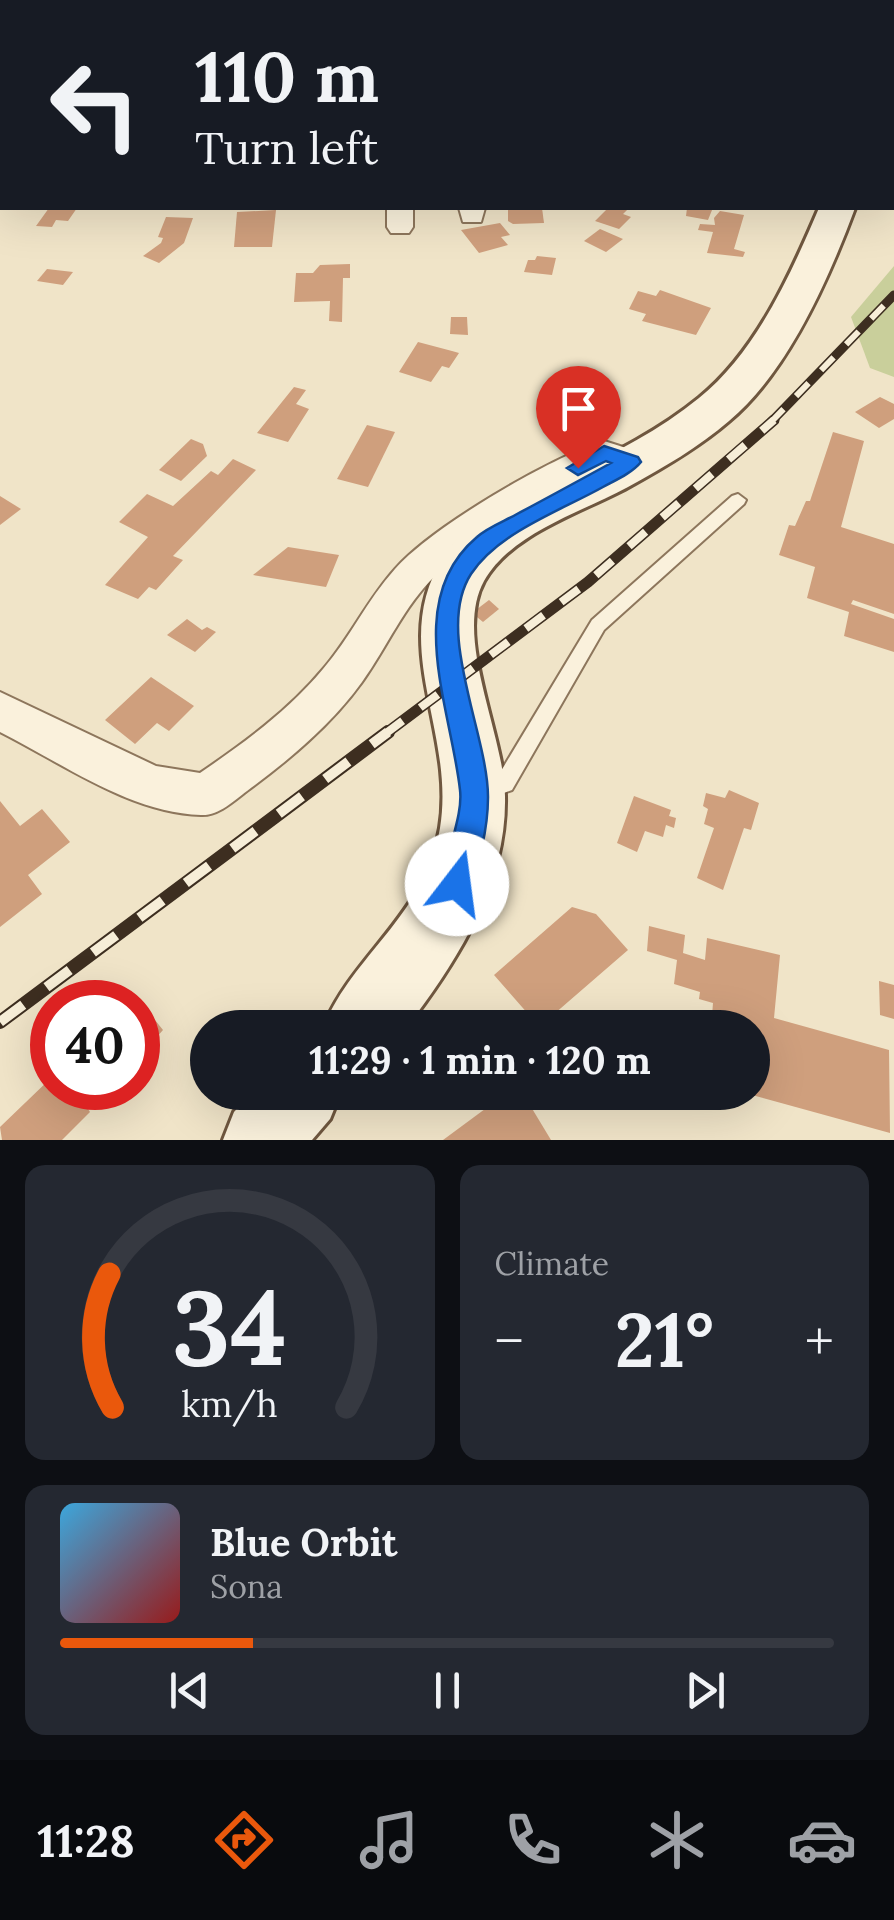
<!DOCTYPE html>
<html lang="en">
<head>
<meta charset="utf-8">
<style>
	:root { --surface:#171b24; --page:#242831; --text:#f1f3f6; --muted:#9ea1a6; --line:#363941; --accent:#ea580c }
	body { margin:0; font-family:Lora,serif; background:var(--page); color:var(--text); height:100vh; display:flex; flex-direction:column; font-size:38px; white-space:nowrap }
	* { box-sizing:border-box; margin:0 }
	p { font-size:32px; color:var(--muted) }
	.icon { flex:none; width:55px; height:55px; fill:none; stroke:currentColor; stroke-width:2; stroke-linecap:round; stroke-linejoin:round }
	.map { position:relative; height:1140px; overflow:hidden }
	.drawer { display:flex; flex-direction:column; gap:25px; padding:25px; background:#0d0f14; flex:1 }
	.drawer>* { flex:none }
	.top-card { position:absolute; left:0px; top:0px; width:895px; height:210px; box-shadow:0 10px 40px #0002; background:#171b24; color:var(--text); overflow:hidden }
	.speed { position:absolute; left:30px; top:980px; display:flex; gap:20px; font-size:50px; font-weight:700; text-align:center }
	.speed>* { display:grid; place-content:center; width:130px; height:130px; border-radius:50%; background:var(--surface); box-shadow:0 10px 40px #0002; line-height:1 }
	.speed .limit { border:15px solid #d22; background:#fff; color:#111 }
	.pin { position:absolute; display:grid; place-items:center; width:85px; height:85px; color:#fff; margin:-102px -42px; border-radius:50% 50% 50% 0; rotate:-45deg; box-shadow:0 0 10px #0007 }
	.pin .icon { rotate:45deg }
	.me { position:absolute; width:110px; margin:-55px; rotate:15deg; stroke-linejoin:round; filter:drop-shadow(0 0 8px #0008) }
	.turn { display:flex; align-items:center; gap:35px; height:210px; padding:0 30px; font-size:45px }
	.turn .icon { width:130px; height:130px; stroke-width:2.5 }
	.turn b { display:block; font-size:70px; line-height:85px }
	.big { font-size:75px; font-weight:800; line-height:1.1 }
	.drawer .tile { flex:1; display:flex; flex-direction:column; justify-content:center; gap:15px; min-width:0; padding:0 35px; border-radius:20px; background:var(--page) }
	.drawer .dial { align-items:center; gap:0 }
	.dial svg { height:260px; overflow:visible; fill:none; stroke:var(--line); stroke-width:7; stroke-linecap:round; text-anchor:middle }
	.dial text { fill:var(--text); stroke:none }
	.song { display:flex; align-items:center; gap:30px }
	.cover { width:120px; height:120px; border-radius:15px; background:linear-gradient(135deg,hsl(200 70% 55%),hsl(0 70% 35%)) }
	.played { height:10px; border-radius:5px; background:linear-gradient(90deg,var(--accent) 25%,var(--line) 25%) }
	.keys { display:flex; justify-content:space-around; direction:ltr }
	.heat { display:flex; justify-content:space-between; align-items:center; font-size:55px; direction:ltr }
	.drawer .tiles { flex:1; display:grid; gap:25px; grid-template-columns:1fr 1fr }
	.tile:last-child { grid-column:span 2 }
	.trip { position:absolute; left:190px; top:1010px; width:580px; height:100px; border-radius:50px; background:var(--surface); box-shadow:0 10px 40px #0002; font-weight:800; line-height:100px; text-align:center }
	.dock { display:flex; height:160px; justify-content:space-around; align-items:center; background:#090b0e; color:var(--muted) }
	.dock .icon { width:70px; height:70px }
	.dock .active { color:var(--accent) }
	.dock b { font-size:45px; color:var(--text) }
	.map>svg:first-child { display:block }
	.green { fill:#c9cf9b }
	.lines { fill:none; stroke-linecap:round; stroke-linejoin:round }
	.stream { stroke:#6f938a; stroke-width:6 }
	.building { fill:#cf9f7d }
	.lane-casing { stroke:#8d765c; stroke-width:4 }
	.street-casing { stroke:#8d765c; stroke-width:4 }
	.secondary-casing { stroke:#6f573f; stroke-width:6 }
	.lane { fill:#faf1dc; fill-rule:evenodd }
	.street { fill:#faf1dc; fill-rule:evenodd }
	.secondary { fill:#faf1dc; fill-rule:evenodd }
	.rail-far2-casing { stroke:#3d2e20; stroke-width:9 }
	.rail-far1-casing { stroke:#3d2e20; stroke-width:11 }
	.rail-casing { stroke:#3d2e20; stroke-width:14 }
	.rail-far2 { stroke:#f7eed8; stroke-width:6; stroke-dasharray:18; stroke-linecap:butt }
	.rail-far1 { stroke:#f7eed8; stroke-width:8; stroke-dasharray:22; stroke-linecap:butt }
	.rail { stroke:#f7eed8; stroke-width:10; stroke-dasharray:29; stroke-linecap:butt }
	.route { fill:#1a73e8; stroke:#114b97; stroke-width:2.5 }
</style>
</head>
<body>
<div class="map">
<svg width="894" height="1140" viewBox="0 0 894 1140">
	<rect width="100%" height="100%" fill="#f0e4c8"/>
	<!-- green -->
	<polygon class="green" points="894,266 894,377 870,368 851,317"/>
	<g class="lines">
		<!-- stream -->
		<g class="stream">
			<polyline points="333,0 346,2"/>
			<polyline points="428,2 445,0"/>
		</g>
	</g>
	<!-- building -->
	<g class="building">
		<polygon points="49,208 77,208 68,221 56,220 52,227 36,226"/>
		<polygon points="508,208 542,208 544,223 513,224 508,221"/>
		<polygon points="608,208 629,208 623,214 631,217 619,229 595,221"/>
		<polygon points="687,208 708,208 712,210 708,220 686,216"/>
		<polygon points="276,210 272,247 234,247 237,212"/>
		<polygon points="720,211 744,215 734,249 745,252 743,257 707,253 713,232 698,230 700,224 715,225 714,218"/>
		<polygon points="166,217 193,218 184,243 159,263 143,256 161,243 163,238 158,237"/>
		<polygon points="500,223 510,235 501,237 508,245 479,253 461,230"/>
		<polygon points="600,229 623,239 606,252 584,241"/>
		<polygon points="537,256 556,258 552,275 524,272 528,260 535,260"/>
		<polygon points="350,264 350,278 343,278 342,322 329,321 330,301 294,302 296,273 313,273 320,265"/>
		<polygon points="47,269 73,272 63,285 37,281"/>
		<polygon points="660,290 711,308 696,335 642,321 646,314 629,309 638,291 656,296"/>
		<polygon points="451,317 467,317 468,335 450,334"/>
		<polygon points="418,342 452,351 459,353 449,368 442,366 431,382 399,372"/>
		<polygon points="294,387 306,390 296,404 309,409 288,442 257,433"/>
		<polygon points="880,397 894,404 894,419 879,428 855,412"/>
		<polygon points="367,425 395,432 368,487 337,479"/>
		<polygon points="833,432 864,441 841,527 894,544 894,614 853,600 851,604 894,619 894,652 844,636 849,612 807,598 815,567 779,555 789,525 795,526 806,501 810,501"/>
		<polygon points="191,439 203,444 207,456 181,481 159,470"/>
		<polygon points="233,459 256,470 173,556 183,560 156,590 149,587 138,599 105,585 148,537 119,522 147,494 173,506 211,471 218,475"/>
		<polygon points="0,496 21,509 0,525"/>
		<polygon points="288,547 339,555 326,587 253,575"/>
		<polygon points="489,600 499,609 483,622 472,613"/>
		<polygon points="187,619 202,630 207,627 216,632 195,652 167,635"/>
		<polygon points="151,677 194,706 169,731 157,723 135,744 105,720"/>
		<polygon points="729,790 759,803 751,830 744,828 723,890 697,878 714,828 704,824 708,809 703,806 706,793 725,798"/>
		<polygon points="634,796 671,810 669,816 676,818 674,828 666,825 663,837 645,831 637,852 617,843"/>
		<polygon points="0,801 20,826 42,809 70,842 28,875 42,894 0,927"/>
		<polygon points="572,907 596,914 628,950 546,1021 543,1016 536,1023 494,975"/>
		<polygon points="649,926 685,935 683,953 705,960 707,938 780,955 774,1018 889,1050 890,1133 752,1095 752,1028 711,1028 713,1003 699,999 700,992 674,984 677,960 647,951"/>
		<polygon points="879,981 894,985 894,1019 880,1015"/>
		<polygon points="135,995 163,1030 138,1058 138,1002 127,1002"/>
		<polygon points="52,1077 52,1088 84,1088 78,1094 90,1112 62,1140 2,1140 0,1127"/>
		<polygon points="508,1092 522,1092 551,1140 443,1140"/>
	</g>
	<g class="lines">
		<!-- lane casing -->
		<g class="lane-casing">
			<polygon id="lane" points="738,494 746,500 744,504 604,630 512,790 484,800 477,797 474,790 477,783 498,776 592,620 732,496"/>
		</g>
		<!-- street casing -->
		<g class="street-casing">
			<g id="street">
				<polygon points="775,0 795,0 796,2 777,2"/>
				<rect x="892" y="64" width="2" height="13"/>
				<polygon points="0,175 2,176 2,191 0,191"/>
				<polygon points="387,208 413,208 413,227 409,233 391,233 387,227"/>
				<polygon points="459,208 485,208 481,222 463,222"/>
				<path d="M 604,441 L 642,453 L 647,462 L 642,471 L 630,474 L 607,467 C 548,499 483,528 435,576 C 404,606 387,647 362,682 C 331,725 289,760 247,791 C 234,801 218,816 201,815 C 130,813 62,763 0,732 L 0,692 L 156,766 L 200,773 C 244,743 289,710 323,669 C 350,638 367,600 395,569 C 432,527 551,457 604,441 Z"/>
			</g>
		</g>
		<!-- secondary casing -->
		<g class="secondary-casing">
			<g id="secondary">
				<polygon points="894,86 894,106 892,106 892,86"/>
				<path d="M 819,208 L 855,208 C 829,278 788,372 729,421 C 699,447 663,468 628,487 C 582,512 511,533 484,581 C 453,637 504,733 505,796 C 507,883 458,960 406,1028 L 323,1028 C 353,954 425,916 440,828 C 456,731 387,645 444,556 C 472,513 526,496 569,475 C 614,453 660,430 699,398 C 756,352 791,274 819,208 Z"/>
				<polygon points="252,1092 341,1092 330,1119 312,1140 223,1140 234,1112"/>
			</g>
		</g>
		<!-- lane -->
		<use href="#lane" class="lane"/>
		<!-- street -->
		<use href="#street" class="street"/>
		<!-- secondary -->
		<use href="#secondary" class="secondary"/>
		<!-- rail-far2 casing -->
		<g class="rail-far2-casing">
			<polyline id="rail-far2" points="771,422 894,295"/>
		</g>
		<!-- rail-far1 casing -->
		<g class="rail-far1-casing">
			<polyline id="rail-far1" points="385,734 588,582 774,420"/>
		</g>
		<!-- rail casing -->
		<g class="rail-casing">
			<polyline id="rail" points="0,1022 388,732"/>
		</g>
		<!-- rail-far2 -->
		<use href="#rail-far2" class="rail-far2"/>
		<!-- rail-far1 -->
		<use href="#rail-far1" class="rail-far1"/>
		<!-- rail -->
		<use href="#rail" class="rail"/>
	</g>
	<!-- route -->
	<path class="route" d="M 604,446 L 638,457 L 641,462 C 632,473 616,480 603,487 C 560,511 499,532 471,574 C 434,631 488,734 488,797 C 488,829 479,865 467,894 L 457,898 L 447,894 C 437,869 464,821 460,790 C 451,708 402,600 477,537 C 488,527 505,521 517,514 C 549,497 580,480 611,463 L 606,461 L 578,475 L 567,468 Z"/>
</svg>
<div class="speed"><div class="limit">40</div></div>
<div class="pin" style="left:578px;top:468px;background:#d93025"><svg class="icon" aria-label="arrive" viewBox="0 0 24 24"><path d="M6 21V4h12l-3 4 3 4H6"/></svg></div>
<svg class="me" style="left:457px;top:884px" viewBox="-20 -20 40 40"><circle r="19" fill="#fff"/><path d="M0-13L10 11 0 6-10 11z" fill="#1a73e8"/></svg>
<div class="trip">11:29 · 1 min · 120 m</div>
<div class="top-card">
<div class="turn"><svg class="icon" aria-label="left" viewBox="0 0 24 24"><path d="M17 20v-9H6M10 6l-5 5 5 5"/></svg><div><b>110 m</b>Turn left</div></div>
</div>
</div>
<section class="drawer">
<div class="tiles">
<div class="tile dial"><svg viewBox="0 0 100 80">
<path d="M14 69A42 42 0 1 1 86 69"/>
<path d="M14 69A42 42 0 0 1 13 28" stroke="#ea580c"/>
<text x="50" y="56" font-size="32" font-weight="700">34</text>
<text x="50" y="72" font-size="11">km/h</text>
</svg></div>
<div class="tile"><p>Climate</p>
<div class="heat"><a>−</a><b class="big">21°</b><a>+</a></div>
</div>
<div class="tile">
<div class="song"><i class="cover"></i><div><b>Blue Orbit</b><p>Sona</p></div></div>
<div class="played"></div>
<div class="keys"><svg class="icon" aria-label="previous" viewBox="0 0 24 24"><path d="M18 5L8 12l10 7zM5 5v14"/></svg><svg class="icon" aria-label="pause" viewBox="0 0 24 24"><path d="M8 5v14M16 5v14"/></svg><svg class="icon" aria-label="next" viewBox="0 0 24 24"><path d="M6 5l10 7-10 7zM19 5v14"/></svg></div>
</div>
</div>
</section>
<nav class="dock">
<b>11:28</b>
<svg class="icon active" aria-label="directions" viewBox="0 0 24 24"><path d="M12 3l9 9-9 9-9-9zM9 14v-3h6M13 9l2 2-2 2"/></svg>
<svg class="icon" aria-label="music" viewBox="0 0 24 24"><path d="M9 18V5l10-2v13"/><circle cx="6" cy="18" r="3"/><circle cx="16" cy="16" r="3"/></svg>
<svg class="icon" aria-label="phone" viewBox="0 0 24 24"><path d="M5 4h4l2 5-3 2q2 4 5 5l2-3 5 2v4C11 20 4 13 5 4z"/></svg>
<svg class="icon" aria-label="climate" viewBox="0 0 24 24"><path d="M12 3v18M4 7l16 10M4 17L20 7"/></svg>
<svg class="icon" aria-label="car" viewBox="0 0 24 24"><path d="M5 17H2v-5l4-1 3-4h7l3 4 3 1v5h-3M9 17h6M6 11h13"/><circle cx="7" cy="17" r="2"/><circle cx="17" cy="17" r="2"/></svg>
</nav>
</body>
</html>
